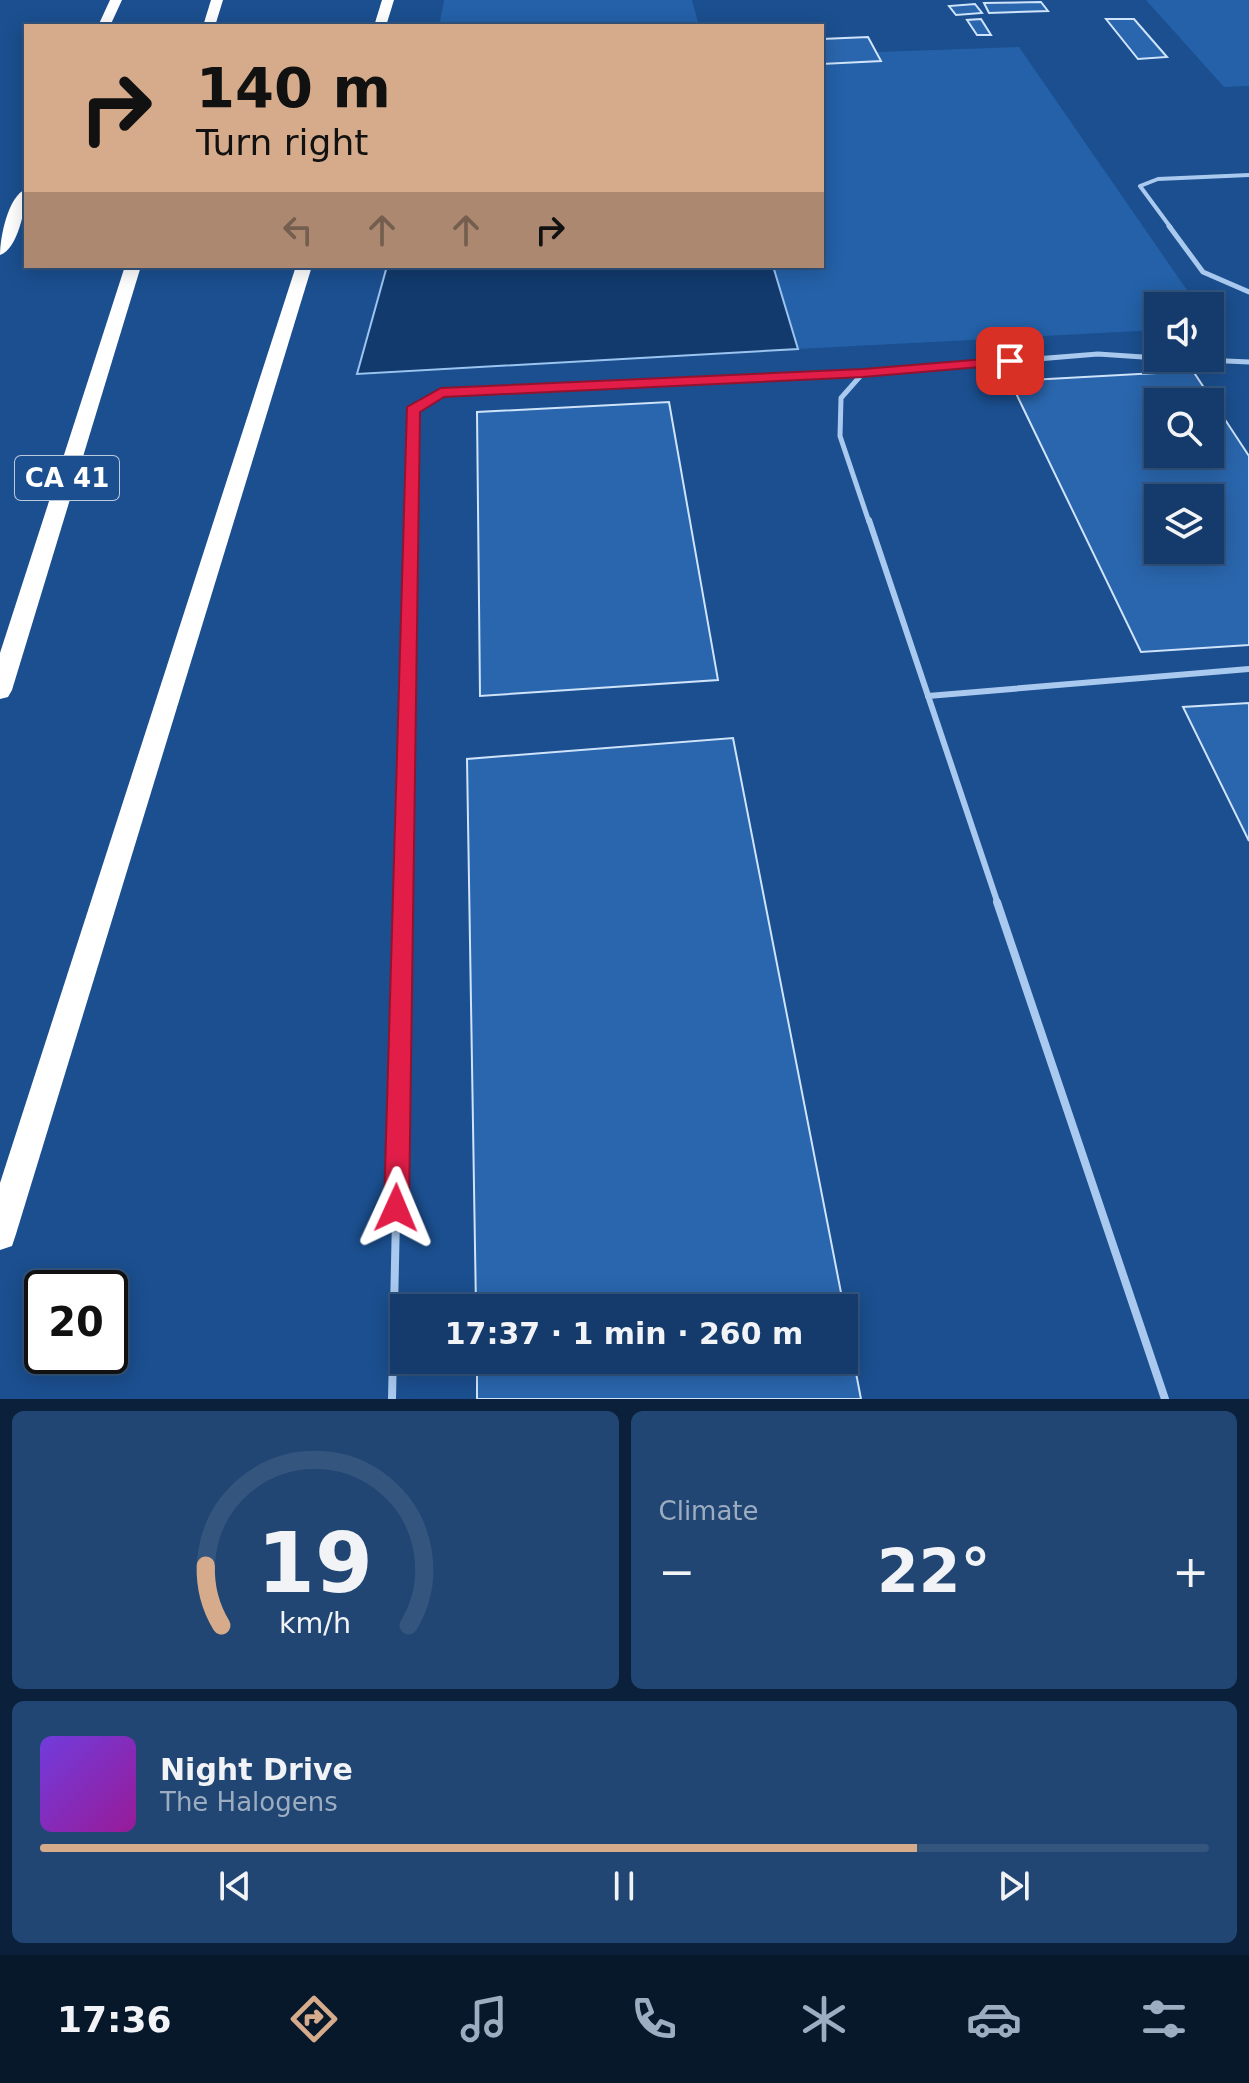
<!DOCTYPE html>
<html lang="en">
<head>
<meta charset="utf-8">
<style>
	:root { --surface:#143b6b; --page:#214673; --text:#f1f3f6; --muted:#9dadc1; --line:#33557e; --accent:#d6ab8b }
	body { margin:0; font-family:"DejaVu Sans",sans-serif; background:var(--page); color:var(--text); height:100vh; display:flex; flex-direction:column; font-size:30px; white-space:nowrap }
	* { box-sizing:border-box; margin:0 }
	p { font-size:26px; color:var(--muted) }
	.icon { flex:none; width:44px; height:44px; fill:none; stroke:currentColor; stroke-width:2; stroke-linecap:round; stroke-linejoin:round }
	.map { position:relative; height:1399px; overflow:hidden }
	.panel { display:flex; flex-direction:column; gap:12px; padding:12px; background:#0b203b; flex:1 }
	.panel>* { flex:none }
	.hud { position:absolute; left:24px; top:24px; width:800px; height:244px; border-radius:0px; box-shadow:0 4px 20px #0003,0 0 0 2px var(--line); background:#d6ab8b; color:#111; overflow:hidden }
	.buttons { position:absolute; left:1144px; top:292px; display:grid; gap:16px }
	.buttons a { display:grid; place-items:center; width:80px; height:80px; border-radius:0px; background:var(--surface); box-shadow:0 4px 20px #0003,0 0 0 2px var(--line); font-size:40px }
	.speed { position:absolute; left:24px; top:1270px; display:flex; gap:16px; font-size:40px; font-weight:700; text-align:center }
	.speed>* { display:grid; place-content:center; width:104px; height:104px; border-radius:50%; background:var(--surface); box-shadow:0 4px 20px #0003,0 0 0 2px var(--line); line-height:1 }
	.speed .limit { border:4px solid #111; border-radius:12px; background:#fff; color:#111 }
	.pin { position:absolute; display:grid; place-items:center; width:68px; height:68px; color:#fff; margin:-34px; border-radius:16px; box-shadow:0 4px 12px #0006 }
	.me { position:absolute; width:88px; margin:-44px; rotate:1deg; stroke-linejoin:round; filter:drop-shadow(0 0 6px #0008) }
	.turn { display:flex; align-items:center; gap:28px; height:168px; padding:0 40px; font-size:36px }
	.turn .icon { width:104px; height:104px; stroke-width:2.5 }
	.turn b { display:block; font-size:56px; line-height:68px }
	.lanes { display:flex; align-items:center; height:76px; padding:0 40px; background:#0003; justify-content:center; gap:40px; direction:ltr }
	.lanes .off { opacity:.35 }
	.big { font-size:60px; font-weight:600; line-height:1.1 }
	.panel .card { flex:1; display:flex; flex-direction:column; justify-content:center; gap:12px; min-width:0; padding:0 28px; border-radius:12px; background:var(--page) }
	.panel .dial { align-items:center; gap:0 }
	.dial svg { height:208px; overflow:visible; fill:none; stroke:var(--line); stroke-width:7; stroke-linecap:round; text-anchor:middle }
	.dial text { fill:var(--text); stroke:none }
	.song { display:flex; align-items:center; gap:24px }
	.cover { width:96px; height:96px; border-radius:12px; background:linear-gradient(135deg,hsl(260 70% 55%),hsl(300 70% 35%)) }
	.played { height:8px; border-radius:4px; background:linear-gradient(90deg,var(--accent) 75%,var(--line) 75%) }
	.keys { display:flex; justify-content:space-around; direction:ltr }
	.heat { display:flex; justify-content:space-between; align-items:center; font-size:44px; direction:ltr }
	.panel .tiles { flex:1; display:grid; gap:12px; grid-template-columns:1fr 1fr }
	.card:last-child { grid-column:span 2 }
	.trip { position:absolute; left:390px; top:1294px; width:468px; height:80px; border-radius:0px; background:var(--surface); box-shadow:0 4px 20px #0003,0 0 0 2px var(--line); font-weight:600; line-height:80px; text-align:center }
	.tab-bar { display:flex; height:128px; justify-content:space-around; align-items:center; background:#08182b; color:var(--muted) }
	.tab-bar .icon { width:56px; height:56px }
	.tab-bar .selected { color:var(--accent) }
	.tab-bar b { font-size:36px; color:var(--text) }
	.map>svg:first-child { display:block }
	.green { fill:#2461a8 }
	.water { fill:#123a6d; stroke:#9cc4f0; stroke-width:2 }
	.building { fill:#2a66ad; stroke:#cfe3fa; stroke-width:2; fill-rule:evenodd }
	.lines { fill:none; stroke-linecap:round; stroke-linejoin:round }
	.service-far3 { stroke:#a9c9ee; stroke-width:4 }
	.service-far2 { stroke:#a9c9ee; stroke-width:5 }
	.service-far1 { stroke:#a9c9ee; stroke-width:6 }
	.service { stroke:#a9c9ee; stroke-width:8 }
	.motorway { fill:#fff; fill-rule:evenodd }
	.route { fill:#e11d48; stroke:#92132f; stroke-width:2 }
	.labels { text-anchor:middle; stroke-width:8; stroke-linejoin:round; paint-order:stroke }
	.shield { fill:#1b4f8f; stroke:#bbcadd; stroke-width:2 }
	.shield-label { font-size:26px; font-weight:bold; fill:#fff }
</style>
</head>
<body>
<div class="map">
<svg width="1249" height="1399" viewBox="0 0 1249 1399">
	<rect width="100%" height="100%" fill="#1b4f8f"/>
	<!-- green -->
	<g class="green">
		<polygon points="444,0 692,0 699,26 439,26"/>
		<polygon points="1146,0 1249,0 1249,86 1224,87"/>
		<polygon points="1019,47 1198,306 1158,306 1158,330 798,349 773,266 822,266 822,54"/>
	</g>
	<!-- water -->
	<polygon class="water" points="387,266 773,266 798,349 357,374"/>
	<!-- building -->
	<g class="building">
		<polygon points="1041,2 1048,11 989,13 984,3"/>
		<polygon points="975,4 982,13 956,15 949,6"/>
		<polygon points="981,19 991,35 977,35 967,20"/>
		<polygon points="1106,19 1134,19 1167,57 1138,59"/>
		<polygon points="868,37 881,61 822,64 822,39"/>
		<path d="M 1193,371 L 1249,456 L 1249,645 L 1141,652 L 1010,381 ZM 1158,402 L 1210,402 L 1210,454 L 1158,454 ZM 1158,498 L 1210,498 L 1210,550 L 1158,550 Z"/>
		<polygon points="669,402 718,680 480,696 477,412"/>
		<polygon points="1249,703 1249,841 1183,707"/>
		<polygon points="733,738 844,1308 476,1308 467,759"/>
		<polygon points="844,1310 861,1399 477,1399 477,1360 844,1360"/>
	</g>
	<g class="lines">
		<!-- service-far3 -->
		<polyline class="service-far3" points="1171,228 1140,186 1158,179 1249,175"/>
		<!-- service-far2 -->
		<g class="service-far2">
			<polyline points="1169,226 1203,272 1249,292"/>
			<polyline points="1159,358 1249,362"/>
			<polyline points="411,522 413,411 441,392 863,373"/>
			<polyline points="869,522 840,436 841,398 863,373 1098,354 1158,358"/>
		</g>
		<!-- service-far1 -->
		<g class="service-far1">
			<polyline points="869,520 998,904"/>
			<polyline points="928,696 1249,669"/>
			<polyline points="403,904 411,520"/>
		</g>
		<!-- service -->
		<g class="service">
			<polyline points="997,902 1165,1399"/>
			<polyline points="392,1399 403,902"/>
		</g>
		<!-- motorway -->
		<g class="motorway">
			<polygon points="110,0 122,0 110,26 98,26"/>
			<polygon points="211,0 223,0 215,26 203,26"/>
			<polygon points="382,0 394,0 386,26 374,26"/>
			<path d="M 26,189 C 26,207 18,249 0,255 C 0,237 8,196 26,189 Z"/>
			<polygon points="125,266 141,266 12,690 8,697 0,699 0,653"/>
			<polygon points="296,266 312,266 16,1234 12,1246 0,1250 0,1183"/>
		</g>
	</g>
	<!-- route -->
	<polygon class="route" points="1010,357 1015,358 1015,364 863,377 444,397 420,412 409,1208 405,1216 396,1220 388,1216 384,1208 407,407 441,388 863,369"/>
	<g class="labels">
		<!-- shield labels -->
		<rect class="shield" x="15" y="456" width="104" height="44" rx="6"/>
		<g class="shield-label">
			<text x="67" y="487">CA 41</text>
		</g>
	</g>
</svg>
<div class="buttons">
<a><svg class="icon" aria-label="sound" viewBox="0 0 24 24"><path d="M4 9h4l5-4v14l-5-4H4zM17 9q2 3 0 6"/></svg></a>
<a><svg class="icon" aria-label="search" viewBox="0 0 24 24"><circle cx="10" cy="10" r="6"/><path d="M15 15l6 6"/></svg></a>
<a><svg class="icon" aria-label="layers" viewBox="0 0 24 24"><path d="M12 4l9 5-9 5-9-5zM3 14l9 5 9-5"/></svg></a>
</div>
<div class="speed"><div class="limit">20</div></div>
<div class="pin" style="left:1010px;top:361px;background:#d93025"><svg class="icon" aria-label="arrive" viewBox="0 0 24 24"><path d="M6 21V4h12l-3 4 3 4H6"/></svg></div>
<svg class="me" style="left:396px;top:1208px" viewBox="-20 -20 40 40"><path d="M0-17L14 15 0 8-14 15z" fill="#e11d48" stroke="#fff" stroke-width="4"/></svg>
<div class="trip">17:37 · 1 min · 260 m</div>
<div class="hud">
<div class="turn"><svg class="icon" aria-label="right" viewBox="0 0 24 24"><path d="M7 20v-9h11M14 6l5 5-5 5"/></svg><div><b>140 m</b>Turn right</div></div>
<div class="lanes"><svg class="icon off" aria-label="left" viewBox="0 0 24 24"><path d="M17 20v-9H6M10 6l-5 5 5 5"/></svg><svg class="icon off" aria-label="ahead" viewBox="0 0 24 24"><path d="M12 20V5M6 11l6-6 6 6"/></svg><svg class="icon off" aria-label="ahead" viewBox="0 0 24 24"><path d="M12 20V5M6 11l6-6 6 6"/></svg><svg class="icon" aria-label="right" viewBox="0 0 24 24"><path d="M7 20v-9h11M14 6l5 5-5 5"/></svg></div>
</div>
</div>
<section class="panel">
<div class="tiles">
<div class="card dial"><svg viewBox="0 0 100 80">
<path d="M14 69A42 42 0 1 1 86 69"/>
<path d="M14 69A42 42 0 0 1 8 46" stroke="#d6ab8b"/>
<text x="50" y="56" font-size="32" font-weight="700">19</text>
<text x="50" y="72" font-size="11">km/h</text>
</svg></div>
<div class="card"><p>Climate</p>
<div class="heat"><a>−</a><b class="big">22°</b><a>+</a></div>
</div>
<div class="card">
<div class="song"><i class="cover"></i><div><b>Night Drive</b><p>The Halogens</p></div></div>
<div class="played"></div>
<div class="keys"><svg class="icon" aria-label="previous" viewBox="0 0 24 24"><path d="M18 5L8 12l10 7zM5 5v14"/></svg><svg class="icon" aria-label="pause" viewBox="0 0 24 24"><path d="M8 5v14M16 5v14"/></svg><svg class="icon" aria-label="next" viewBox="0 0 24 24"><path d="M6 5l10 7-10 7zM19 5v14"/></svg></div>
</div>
</div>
</section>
<nav class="tab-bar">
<b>17:36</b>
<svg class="icon selected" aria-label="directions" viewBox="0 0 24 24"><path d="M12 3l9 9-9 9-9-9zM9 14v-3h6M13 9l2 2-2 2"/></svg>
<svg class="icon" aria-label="music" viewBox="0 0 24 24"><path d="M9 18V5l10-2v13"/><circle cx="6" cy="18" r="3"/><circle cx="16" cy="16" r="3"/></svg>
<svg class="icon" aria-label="phone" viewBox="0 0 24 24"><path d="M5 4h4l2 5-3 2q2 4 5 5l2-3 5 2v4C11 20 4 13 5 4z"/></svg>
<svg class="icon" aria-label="climate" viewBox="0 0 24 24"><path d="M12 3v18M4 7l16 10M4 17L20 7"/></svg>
<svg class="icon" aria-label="car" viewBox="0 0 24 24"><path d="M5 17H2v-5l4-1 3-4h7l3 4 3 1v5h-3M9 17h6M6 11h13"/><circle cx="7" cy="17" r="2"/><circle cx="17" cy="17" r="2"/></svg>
<svg class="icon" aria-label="filters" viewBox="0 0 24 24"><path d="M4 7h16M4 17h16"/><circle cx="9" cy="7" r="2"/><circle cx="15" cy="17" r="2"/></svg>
</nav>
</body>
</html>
